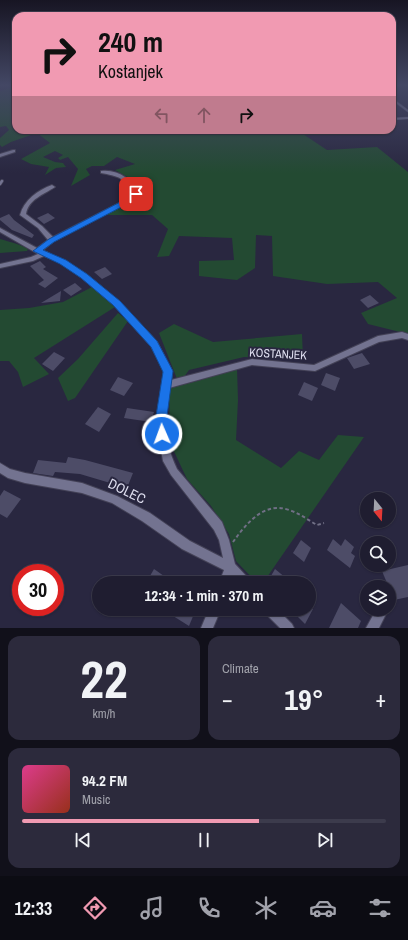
<!DOCTYPE html>
<html lang="en">
<head>
<meta charset="utf-8">
<style>
	:root { --surface:#1f1d30; --page:#2c2a3c; --text:#f1f3f6; --muted:#a1a2ab; --line:#3c3b4c; --accent:#f19ab2 }
	body { margin:0; font-family:"Archivo Narrow",sans-serif; background:var(--page); color:var(--text); height:100vh; display:flex; flex-direction:column; font-size:15px; white-space:nowrap }
	* { box-sizing:border-box; margin:0 }
	p { font-size:13px; color:var(--muted) }
	.icon { flex:none; width:22px; height:22px; fill:none; stroke:currentColor; stroke-width:2; stroke-linecap:round; stroke-linejoin:round }
	.map { position:relative; height:628px; overflow:hidden }
	.panel { display:flex; flex-direction:column; gap:8px; padding:8px; background:#11101a; flex:1 }
	.panel>* { flex:none }
	.hud { position:absolute; left:12px; top:12px; width:384px; height:122px; border-radius:12px; box-shadow:0 1px 3px #0004,0 0 0 1px var(--line); background:#f19ab2; color:#111; overflow:hidden }
	.needle { width:26px; rotate:162deg }
	.fabs { position:absolute; left:360px; top:492px; display:grid; gap:8px }
	.fabs a { display:grid; place-items:center; width:36px; height:36px; border-radius:50%; background:var(--surface); box-shadow:0 1px 3px #0004,0 0 0 1px var(--line); font-size:20px }
	.speed { position:absolute; left:12px; top:564px; display:flex; gap:8px; font-size:20px; font-weight:700; text-align:center }
	.speed>* { display:grid; place-content:center; width:52px; height:52px; border-radius:50%; background:var(--surface); box-shadow:0 1px 3px #0004,0 0 0 1px var(--line); line-height:1 }
	.speed .limit { border:6px solid #d22; background:#fff; color:#111 }
	.pin { position:absolute; display:grid; place-items:center; width:34px; height:34px; color:#fff; margin:-17px; border-radius:8px; box-shadow:0 2px 6px #0006 }
	.me { position:absolute; width:44px; margin:-22px; rotate:358deg; stroke-linejoin:round; filter:drop-shadow(0 0 3px #0008) }
	.turn { display:flex; align-items:center; gap:14px; height:84px; padding:0 20px; font-size:18px }
	.turn .icon { width:52px; height:52px; stroke-width:2.5 }
	.turn b { display:block; font-size:28px; line-height:34px }
	.lanes { display:flex; align-items:center; height:38px; padding:0 20px; background:#0003; justify-content:center; gap:20px; direction:ltr }
	.lanes .off { opacity:.35 }
	.big { font-size:30px; font-weight:800; line-height:1.1 }
	.panel .card { flex:1; display:flex; flex-direction:column; justify-content:center; gap:6px; min-width:0; padding:0 14px; border-radius:12px; background:var(--page) }
	.panel .dial { align-items:center; gap:0 }
	.dial b { font-size:52px; line-height:1 }
	.song { display:flex; align-items:center; gap:12px }
	.cover { width:48px; height:48px; border-radius:6px; background:linear-gradient(135deg,hsl(330 70% 55%),hsl(10 70% 35%)) }
	.played { height:4px; border-radius:2px; background:linear-gradient(90deg,var(--accent) 65%,var(--line) 65%) }
	.keys { display:flex; justify-content:space-around; direction:ltr }
	.heat { display:flex; justify-content:space-between; align-items:center; font-size:22px; direction:ltr }
	.panel .tiles { flex:1; display:grid; gap:8px; grid-template-columns:1fr 1fr }
	.card:last-child { grid-column:span 2 }
	.trip { position:absolute; left:92px; top:576px; width:224px; height:40px; border-radius:20px; background:var(--surface); box-shadow:0 1px 3px #0004,0 0 0 1px var(--line); font-weight:800; line-height:40px; text-align:center }
	.tab-bar { display:flex; height:64px; justify-content:space-around; align-items:center; background:#0c0c13; color:var(--muted) }
	.tab-bar .icon { width:28px; height:28px }
	.tab-bar .on { color:var(--accent) }
	.tab-bar b { font-size:18px; color:var(--text) }
	.map>svg:first-child { display:block }
	.green { fill:#234a32 }
	.building { fill:#4d4c67 }
	.lines { fill:none; stroke-linecap:round; stroke-linejoin:round }
	.service-far1-casing { stroke:#434156; stroke-width:3 }
	.service-casing { stroke:#434156; stroke-width:4 }
	.minor-casing { stroke:#434156; stroke-width:2 }
	.path { stroke:#706f85; stroke-width:2; stroke-dasharray:3.5 2.5; stroke-linecap:butt }
	.service-far1 { stroke:#737390; stroke-width:2 }
	.service { stroke:#737390; stroke-width:2.5 }
	.minor { fill:#737390; fill-rule:evenodd }
	.route { fill:#1a73e8; stroke:#114b97 }
	.labels { text-anchor:middle; stroke-width:4; stroke-linejoin:round; paint-order:stroke }
	.street-label { font-size:12px; fill:#dedeef; stroke:#292740 }
	.near-street-label { font-size:14px; fill:#dedeef; stroke:#292740 }
</style>
</head>
<body>
<div class="map">
<svg width="408" height="628" viewBox="0 0 408 628">
	<rect width="100%" height="100%" fill="#292740"/>
	<!-- green -->
	<g class="green">
		<polygon points="16,86 16,130 297,130 327,150 377,147 408,172 408,334 368,324 361,313 397,298 378,282 327,284 273,276 272,236 256,235 255,268 237,280 199,276 199,261 234,260 232,238 179,236 169,256 157,257 168,229 152,215 104,215 142,194 131,179 115,170 135,164 117,157 104,166 92,166 86,169 90,175 71,186 78,169 68,157 60,160 58,158 63,155 55,151 43,157 55,162 63,163 66,167 56,168 45,175 49,167 31,164 21,159 50,143 37,133 11,142 2,147 0,145 0,138 9,130 6,126 0,127 0,91"/>
		<path d="M 0,239 C 10,242 20,244 28,249 L 27,251 L 0,253 Z"/>
		<polygon points="92,287 115,307 34,358 49,374 23,387 18,372 9,361 0,361 0,310 29,308 63,302"/>
		<polygon points="118,313 128,321 75,398 68,401 58,378 78,359"/>
		<polygon points="174,324 213,342 302,334 303,359 244,357 189,370 179,384 159,333"/>
		<polygon points="237,368 238,400 236,440 281,468 299,451 319,460 338,435 364,437 263,583 257,583 236,561 229,534 211,506 187,479 170,443 169,388 201,380"/>
	</g>
	<!-- building -->
	<g class="building">
		<polygon points="48,213 55,218 44,224 37,218"/>
		<polygon points="9,214 14,220 34,235 32,238 12,230 0,220 0,218"/>
		<polygon points="40,261 46,267 43,269 58,278 45,288 38,284 44,280 30,266"/>
		<polygon points="105,267 112,274 102,279 94,272"/>
		<polygon points="75,283 82,289 71,296 63,290"/>
		<polygon points="61,291 60,301 41,303"/>
		<polygon points="370,295 379,303 368,308 360,300"/>
		<polygon points="54,352 65,358 53,371 42,364"/>
		<polygon points="362,353 370,364 354,369 347,358"/>
		<polygon points="326,373 340,378 335,391 321,385"/>
		<polygon points="118,377 133,383 124,396 110,390"/>
		<polygon points="304,382 318,388 312,401 298,395"/>
		<polygon points="98,407 111,414 99,432 85,424"/>
		<polygon points="127,408 154,412 151,422 124,418"/>
		<polygon points="68,457 85,460 133,473 127,488 80,474 55,472 53,476 33,473 38,460 66,463"/>
		<polygon points="4,490 21,499 7,518 0,514 0,496"/>
		<polygon points="333,539 341,546 345,539 354,547 351,553 355,556 350,568 327,550"/>
		<polygon points="301,540 311,548 304,562 293,553"/>
		<polygon points="408,565 408,597 394,600 382,571"/>
		<polygon points="154,569 174,583 146,583"/>
		<polygon points="275,569 286,578 283,583 267,583"/>
		<polygon points="341,603 361,621 358,628 329,628"/>
		<polygon points="173,609 196,609 189,626 170,614"/>
		<polygon points="296,609 313,609 305,624 294,613"/>
	</g>
	<g class="lines">
		<!-- service-far1 casing -->
		<g class="service-far1-casing">
			<g id="service-far1">
				<polyline points="392,99 408,111"/>
				<polyline points="392,119 408,118"/>
			</g>
		</g>
		<!-- service casing -->
		<g class="service-casing">
			<polyline id="service" points="0,184 2,181"/>
		</g>
		<!-- minor casing -->
		<g class="minor-casing">
			<g id="minor">
				<polygon points="13,150 15,150 15,152 0,157 0,154"/>
				<path d="M 101,171 C 118,169 132,179 139,194 L 137,198 L 54,241 L 42,251 L 47,252 L 48,253 L 65,261 L 86,274 L 118,301 L 157,342 L 172,371 L 171,380 L 252,359 L 314,365 L 378,336 L 402,332 L 408,334 L 408,340 L 402,338 L 379,342 L 315,371 L 252,365 L 169,388 C 168,397 165,407 165,416 C 165,434 169,453 177,469 L 222,522 L 229,540 L 235,564 L 249,579 L 251,583 L 237,583 L 232,577 L 231,583 L 219,583 L 224,570 L 182,549 L 142,521 L 112,503 L 82,493 L 25,483 L 8,478 L 0,473 L 0,463 L 10,469 L 25,473 L 82,483 L 117,496 L 150,513 L 190,541 L 223,558 L 219,540 L 214,530 L 171,475 L 163,461 L 158,434 L 157,415 L 164,371 L 151,346 L 114,305 L 82,278 L 61,263 L 44,256 L 33,261 L 0,268 L 0,264 L 31,257 L 38,254 L 0,232 L 0,228 L 37,248 L 48,240 L 38,228 L 20,215 C 24,200 38,190 52,185 L 55,187 C 43,195 29,199 26,214 L 42,226 L 53,237 L 133,196 L 133,194 C 127,178 117,176 101,173 Z"/>
				<polygon points="209,609 221,609 213,628 201,628"/>
				<polygon points="263,609 277,609 292,624 294,628 280,628 265,613"/>
				<polygon points="378,609 384,610 386,614 379,628 366,628 376,610"/>
			</g>
		</g>
		<!-- path -->
		<path class="path" d="M 233,542 C 246,524 264,501 289,510 C 299,513 308,520 317,525 L 324,523"/>
		<!-- service-far1 -->
		<use href="#service-far1" class="service-far1"/>
		<!-- service -->
		<use href="#service" class="service"/>
		<!-- minor -->
		<use href="#minor" class="minor"/>
	</g>
	<!-- sky -->
	<linearGradient id="sky" x2="0" y2="1"><stop stop-color="#171523"/><stop offset="0.49" stop-color="#434764"/><stop offset="1" stop-color="#434764" stop-opacity="0"/></linearGradient>
	<rect width="408" height="173" fill="url(#sky)"/>
	<!-- route -->
	<polygon class="route" points="133,192 139,194 137,198 131,202 54,242 43,250 66,260 87,274 120,301 157,341 173,371 167,416 168,434 166,438 162,439 158,438 157,434 156,416 163,372 151,347 113,305 81,278 60,264 33,251 49,239 126,199"/>
	<g class="labels">
		<!-- street labels -->
		<g class="street-label">
			<text transform="translate(278 354) rotate(3)" y="4">KOSTANJEK</text>
		</g>
		<!-- near-street labels -->
		<g class="near-street-label">
			<text transform="translate(127 491) rotate(26)" y="5">DOLEC</text>
		</g>
	</g>
</svg>
<div class="fabs">
<a><svg class="needle" viewBox="-14 -14 28 28"><path d="M0-13l5 13h-10z" fill="#e53935"/><path d="M0 13l5-13h-10z" fill="#a1a2ab"/></svg></a>
<a><svg class="icon" aria-label="search" viewBox="0 0 24 24"><circle cx="10" cy="10" r="6"/><path d="M15 15l6 6"/></svg></a>
<a><svg class="icon" aria-label="layers" viewBox="0 0 24 24"><path d="M12 4l9 5-9 5-9-5zM3 14l9 5 9-5"/></svg></a>
</div>
<div class="speed"><div class="limit">30</div></div>
<div class="pin" style="left:136px;top:194px;background:#d93025"><svg class="icon" aria-label="arrive" viewBox="0 0 24 24"><path d="M6 21V4h12l-3 4 3 4H6"/></svg></div>
<svg class="me" style="left:162px;top:434px" viewBox="-20 -20 40 40"><circle r="17" fill="#1a73e8" stroke="#fff" stroke-width="3"/><path d="M0-11L8 9 0 5-8 9z" fill="#fff"/></svg>
<div class="trip">12:34 · 1 min · 370 m</div>
<div class="hud">
<div class="turn"><svg class="icon" aria-label="right" viewBox="0 0 24 24"><path d="M7 20v-9h11M14 6l5 5-5 5"/></svg><div><b>240 m</b>Kostanjek</div></div>
<div class="lanes"><svg class="icon off" aria-label="left" viewBox="0 0 24 24"><path d="M17 20v-9H6M10 6l-5 5 5 5"/></svg><svg class="icon off" aria-label="ahead" viewBox="0 0 24 24"><path d="M12 20V5M6 11l6-6 6 6"/></svg><svg class="icon" aria-label="right" viewBox="0 0 24 24"><path d="M7 20v-9h11M14 6l5 5-5 5"/></svg></div>
</div>
</div>
<section class="panel">
<div class="tiles">
<div class="card dial"><b>22</b><p>km/h</p></div>
<div class="card"><p>Climate</p>
<div class="heat"><a>−</a><b class="big">19°</b><a>+</a></div>
</div>
<div class="card">
<div class="song"><i class="cover"></i><div><b>94.2 FM</b><p>Music</p></div></div>
<div class="played"></div>
<div class="keys"><svg class="icon" aria-label="previous" viewBox="0 0 24 24"><path d="M18 5L8 12l10 7zM5 5v14"/></svg><svg class="icon" aria-label="pause" viewBox="0 0 24 24"><path d="M8 5v14M16 5v14"/></svg><svg class="icon" aria-label="next" viewBox="0 0 24 24"><path d="M6 5l10 7-10 7zM19 5v14"/></svg></div>
</div>
</div>
</section>
<nav class="tab-bar">
<b>12:33</b>
<svg class="icon on" aria-label="directions" viewBox="0 0 24 24"><path d="M12 3l9 9-9 9-9-9zM9 14v-3h6M13 9l2 2-2 2"/></svg>
<svg class="icon" aria-label="music" viewBox="0 0 24 24"><path d="M9 18V5l10-2v13"/><circle cx="6" cy="18" r="3"/><circle cx="16" cy="16" r="3"/></svg>
<svg class="icon" aria-label="phone" viewBox="0 0 24 24"><path d="M5 4h4l2 5-3 2q2 4 5 5l2-3 5 2v4C11 20 4 13 5 4z"/></svg>
<svg class="icon" aria-label="climate" viewBox="0 0 24 24"><path d="M12 3v18M4 7l16 10M4 17L20 7"/></svg>
<svg class="icon" aria-label="car" viewBox="0 0 24 24"><path d="M5 17H2v-5l4-1 3-4h7l3 4 3 1v5h-3M9 17h6M6 11h13"/><circle cx="7" cy="17" r="2"/><circle cx="17" cy="17" r="2"/></svg>
<svg class="icon" aria-label="filters" viewBox="0 0 24 24"><path d="M4 7h16M4 17h16"/><circle cx="9" cy="7" r="2"/><circle cx="15" cy="17" r="2"/></svg>
</nav>
</body>
</html>
